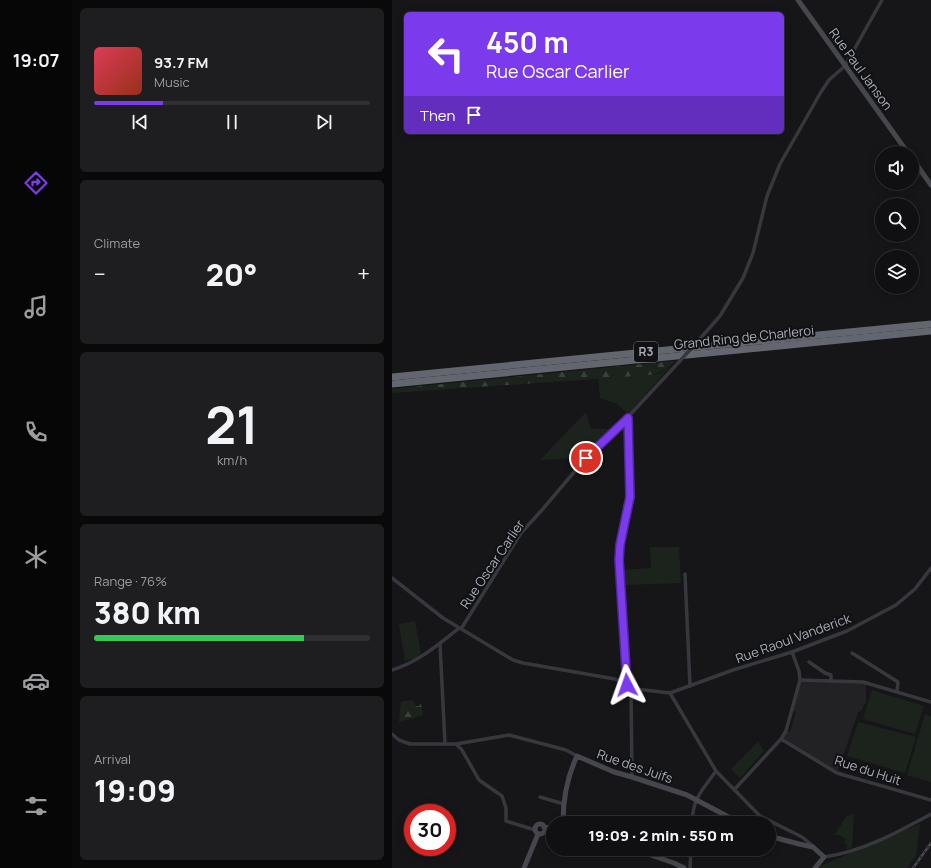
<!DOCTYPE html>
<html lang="en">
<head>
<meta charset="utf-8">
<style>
	:root { --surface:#101012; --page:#1e1e20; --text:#f1f3f6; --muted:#9c9d9f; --line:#303032; --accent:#7c3aed }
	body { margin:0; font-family:Manrope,sans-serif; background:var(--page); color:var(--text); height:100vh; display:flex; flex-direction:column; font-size:15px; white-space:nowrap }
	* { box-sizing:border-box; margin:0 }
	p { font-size:13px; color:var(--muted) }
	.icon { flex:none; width:22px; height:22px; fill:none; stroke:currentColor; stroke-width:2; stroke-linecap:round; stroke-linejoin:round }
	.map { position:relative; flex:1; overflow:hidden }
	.sheet { display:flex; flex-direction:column; gap:8px; padding:8px; background:#09090a; width:320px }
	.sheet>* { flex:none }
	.top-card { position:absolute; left:12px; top:12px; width:380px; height:122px; border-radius:6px; box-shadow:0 2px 10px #0003,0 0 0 1px var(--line); background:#7c3aed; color:#fff; overflow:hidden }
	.controls { position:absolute; left:483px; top:146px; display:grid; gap:8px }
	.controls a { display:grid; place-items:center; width:44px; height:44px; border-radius:50%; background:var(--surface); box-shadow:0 2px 10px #0003,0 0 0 1px var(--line); font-size:20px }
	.speed { position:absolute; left:12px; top:804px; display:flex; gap:8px; font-size:20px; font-weight:700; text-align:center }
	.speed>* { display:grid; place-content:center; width:52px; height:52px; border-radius:50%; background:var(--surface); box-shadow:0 2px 10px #0003,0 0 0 1px var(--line); line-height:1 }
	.speed .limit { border:6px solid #d22; background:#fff; color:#111 }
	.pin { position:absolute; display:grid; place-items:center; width:34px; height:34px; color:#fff; margin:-17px; border:2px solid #fff; border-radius:50%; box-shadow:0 1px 4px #0007 }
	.me { position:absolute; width:44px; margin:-22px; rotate:356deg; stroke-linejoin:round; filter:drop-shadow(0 0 3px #0008) }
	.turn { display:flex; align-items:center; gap:14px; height:84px; padding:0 16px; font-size:18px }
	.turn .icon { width:52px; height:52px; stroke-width:2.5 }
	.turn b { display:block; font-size:28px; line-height:34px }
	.then { display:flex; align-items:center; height:38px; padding:0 16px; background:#0003; gap:8px; font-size:15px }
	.big { font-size:30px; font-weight:800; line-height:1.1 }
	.sheet .tile { flex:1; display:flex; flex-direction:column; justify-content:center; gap:6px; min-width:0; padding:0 14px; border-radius:6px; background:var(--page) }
	.sheet .dial { align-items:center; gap:0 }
	.dial b { font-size:52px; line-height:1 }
	.song { display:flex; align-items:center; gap:12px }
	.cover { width:48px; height:48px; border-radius:6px; background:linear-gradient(135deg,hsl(350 70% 55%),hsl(10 70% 35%)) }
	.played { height:4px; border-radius:2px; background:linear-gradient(90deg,var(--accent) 25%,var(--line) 25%) }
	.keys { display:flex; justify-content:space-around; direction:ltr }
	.heat { display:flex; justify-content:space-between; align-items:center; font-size:22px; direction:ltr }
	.charge { height:6px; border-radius:3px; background:linear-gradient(90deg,#34c759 76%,var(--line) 0) }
	.trip { position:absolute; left:154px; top:816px; width:230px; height:40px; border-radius:20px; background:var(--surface); box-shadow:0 2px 10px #0003,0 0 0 1px var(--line); font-weight:800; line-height:40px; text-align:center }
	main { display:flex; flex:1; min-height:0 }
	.tabs { display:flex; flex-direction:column; width:72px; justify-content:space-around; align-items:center; background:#060607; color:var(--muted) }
	.tabs .icon { width:28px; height:28px }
	.tabs .selected { color:var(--accent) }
	.tabs b { font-size:18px; color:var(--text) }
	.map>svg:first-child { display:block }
	.built { fill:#222225 }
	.green { fill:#1c231d }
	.forest { fill:url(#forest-firs) }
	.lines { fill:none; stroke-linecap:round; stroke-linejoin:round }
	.street { stroke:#37383d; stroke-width:3.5 }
	.secondary { stroke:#45474d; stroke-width:5 }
	.highway { stroke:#63666e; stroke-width:7 }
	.rail-casing { stroke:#4a4c52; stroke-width:2.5 }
	.rail { stroke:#111113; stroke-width:1; stroke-dasharray:3; stroke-linecap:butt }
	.street-bridge { stroke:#37383d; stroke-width:3.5 }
	.route-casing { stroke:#51269a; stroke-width:10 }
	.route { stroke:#7c3aed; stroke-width:7 }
	.labels { text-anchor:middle; stroke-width:4; stroke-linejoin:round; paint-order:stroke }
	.shield { fill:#111113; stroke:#7b7e86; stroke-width:1 }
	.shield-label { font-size:12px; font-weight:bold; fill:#a8adb8 }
	.street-label { font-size:13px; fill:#a8adb8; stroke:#111113 }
</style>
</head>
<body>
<main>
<nav class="tabs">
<b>19:07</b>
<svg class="icon selected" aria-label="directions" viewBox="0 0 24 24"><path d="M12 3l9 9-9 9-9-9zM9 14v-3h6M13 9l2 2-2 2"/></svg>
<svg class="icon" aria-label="music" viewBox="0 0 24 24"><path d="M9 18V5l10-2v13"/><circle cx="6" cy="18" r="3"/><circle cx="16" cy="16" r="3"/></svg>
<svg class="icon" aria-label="phone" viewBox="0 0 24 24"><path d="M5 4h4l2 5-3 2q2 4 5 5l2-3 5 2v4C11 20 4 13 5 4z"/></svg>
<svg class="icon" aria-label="climate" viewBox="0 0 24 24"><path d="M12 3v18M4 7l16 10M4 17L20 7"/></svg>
<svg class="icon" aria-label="car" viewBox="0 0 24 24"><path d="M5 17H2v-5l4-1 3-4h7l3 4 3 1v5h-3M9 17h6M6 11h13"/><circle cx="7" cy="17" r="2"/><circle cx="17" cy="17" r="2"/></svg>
<svg class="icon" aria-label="filters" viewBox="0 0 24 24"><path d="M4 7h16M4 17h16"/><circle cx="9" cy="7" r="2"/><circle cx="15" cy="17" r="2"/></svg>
</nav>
<section class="sheet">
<div class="tile">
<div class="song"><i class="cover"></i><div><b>93.7 FM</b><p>Music</p></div></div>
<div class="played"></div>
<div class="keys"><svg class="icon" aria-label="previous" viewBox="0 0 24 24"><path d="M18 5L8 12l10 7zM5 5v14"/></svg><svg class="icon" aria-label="pause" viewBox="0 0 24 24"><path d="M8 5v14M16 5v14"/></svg><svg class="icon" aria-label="next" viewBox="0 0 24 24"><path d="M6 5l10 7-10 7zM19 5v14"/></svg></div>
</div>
<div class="tile"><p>Climate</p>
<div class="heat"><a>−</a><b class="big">20°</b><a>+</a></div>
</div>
<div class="tile dial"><b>21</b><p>km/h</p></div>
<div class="tile"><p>Range · 76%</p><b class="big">380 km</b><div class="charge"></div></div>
<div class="tile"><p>Arrival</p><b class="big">19:09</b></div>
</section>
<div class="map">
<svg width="539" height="868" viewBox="0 0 539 868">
	<defs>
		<pattern id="forest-firs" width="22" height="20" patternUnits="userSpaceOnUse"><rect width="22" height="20" fill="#1c231d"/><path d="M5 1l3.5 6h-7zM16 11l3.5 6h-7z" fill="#3a403c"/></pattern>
	</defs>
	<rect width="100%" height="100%" fill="#161618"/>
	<!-- built -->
	<polygon class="built" points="408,680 474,683 474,704 472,704 470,710 466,713 445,773 389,739 394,731 398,732 404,712 399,710"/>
	<!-- green -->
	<g class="green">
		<polygon points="520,162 530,175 522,180 520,177"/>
		<polygon points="277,367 278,367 236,414 225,404 208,398 206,377 267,374"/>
		<polygon points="194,412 199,429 221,429 207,441 187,463 180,458 148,460"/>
		<polygon points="258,547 287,547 289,583 232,585 230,570 259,568"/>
		<polygon points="23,621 29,654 23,658 13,661 7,624"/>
		<polygon points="480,690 532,706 523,734 471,719"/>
		<polygon points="533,714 539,716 539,782 515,775"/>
		<polygon points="466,722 524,737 513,773 455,756"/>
		<polygon points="366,742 372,751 348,778 339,769"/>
		<polygon points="462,814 460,848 455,849 455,844 452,843 454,839 446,835 442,835 455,816"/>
		<polygon points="528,824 524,856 515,868 427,868 428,866"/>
	</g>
	<!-- forest -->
	<g class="forest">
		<path d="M 281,361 L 282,362 C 274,370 267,373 257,375 L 0,393 L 0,389 Z"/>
		<polygon points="21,700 24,706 27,706 29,703 31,715 7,722 9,702"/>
	</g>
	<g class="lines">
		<!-- street -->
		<g class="street">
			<polyline points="306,341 328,316 351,278 361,253 375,196 388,164 429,92 437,80 453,66 490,0"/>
			<polyline points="293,574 298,686"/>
			<polyline points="0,578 51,618 121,660 131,663 223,679 244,689 278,693 341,670 400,652 455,631 504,605 523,589 539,568"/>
			<polyline points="69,629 129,533 150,510 194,458 235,418 287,362"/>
			<polyline points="48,644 53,744"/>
			<polyline points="460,653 506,682 505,691"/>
			<polyline points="417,662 433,673 439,675 439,681"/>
			<path d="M 0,670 C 26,662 46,645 67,628"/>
			<polyline points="408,680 471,682 539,702"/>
			<polyline points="235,685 227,560 228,545 238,497 235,418"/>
			<polyline points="239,687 240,777"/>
			<polyline points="278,693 324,771 368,816 410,837 421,846"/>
			<polyline points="0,734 7,740 18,744 64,744 117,735 174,750 185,756"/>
			<polyline points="389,739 445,773 539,800"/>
			<polyline points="64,744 70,750 87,780 110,796 114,808 114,821 143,830"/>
			<polyline points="342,790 389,739 394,731 408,680 407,671 400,652"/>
			<polyline points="148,797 172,804"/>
			<path d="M 300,823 C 301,797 310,791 324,771"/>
			<path d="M 432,857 C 470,852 506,832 539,814"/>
			<polyline points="298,868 299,849"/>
		</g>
		<!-- secondary -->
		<g class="secondary">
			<polyline points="406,0 516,153"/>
			<polyline points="520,158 539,185"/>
			<path d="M 171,823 C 171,799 175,777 185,756 L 222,772 L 240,777 L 295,795 L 348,823"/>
			<circle cx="148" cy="829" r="5"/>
			<polyline points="152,827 157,828 161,827"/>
			<polyline points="377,836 407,844 421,847 432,857 423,868"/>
			<polyline points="241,849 282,863 292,868"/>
			<polyline points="132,868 146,834"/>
		</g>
		<!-- highway -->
		<g class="highway">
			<polyline points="0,377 539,324"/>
			<polyline points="0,384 539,331"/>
		</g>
		<!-- rail casing -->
		<g class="rail-casing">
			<polyline id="rail" points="521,868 539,843"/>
		</g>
		<!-- rail -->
		<use href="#rail" class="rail"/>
		<!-- street-bridge -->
		<polyline class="street-bridge" points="287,362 306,341"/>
	</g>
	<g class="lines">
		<!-- route casing -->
		<g class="route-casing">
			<polyline id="route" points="194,458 236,418 238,497 228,545 227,560 235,685"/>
		</g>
		<!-- route -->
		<use href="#route" class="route"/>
	</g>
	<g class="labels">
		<!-- shield labels -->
		<rect class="shield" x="242" y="342" width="24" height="20" rx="3"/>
		<g class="shield-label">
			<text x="254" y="356">R3</text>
		</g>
		<!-- street labels -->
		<g class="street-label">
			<text transform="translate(469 69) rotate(54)" y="5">Rue Paul Janson</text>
			<text transform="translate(352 337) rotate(-6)" y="5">Grand Ring de Charleroi</text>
			<text transform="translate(100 564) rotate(-56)" y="5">Rue Oscar Carlier</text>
			<text transform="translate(401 638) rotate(-20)" y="5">Rue Raoul Vanderick</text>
			<text transform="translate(243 766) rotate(19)" y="5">Rue des Juifs</text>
			<text transform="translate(476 770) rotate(18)" y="5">Rue du Huit</text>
		</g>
	</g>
</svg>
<div class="controls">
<a><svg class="icon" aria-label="sound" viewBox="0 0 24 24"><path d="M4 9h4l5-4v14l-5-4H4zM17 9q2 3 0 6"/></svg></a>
<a><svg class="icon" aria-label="search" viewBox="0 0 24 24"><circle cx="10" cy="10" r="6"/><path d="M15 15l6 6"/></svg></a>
<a><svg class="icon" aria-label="layers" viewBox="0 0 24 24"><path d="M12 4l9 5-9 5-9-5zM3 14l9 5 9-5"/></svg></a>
</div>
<div class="speed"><div class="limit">30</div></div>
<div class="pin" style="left:194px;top:458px;background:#d93025"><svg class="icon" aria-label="arrive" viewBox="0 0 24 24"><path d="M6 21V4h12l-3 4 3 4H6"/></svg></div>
<svg class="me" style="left:235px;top:685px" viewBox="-20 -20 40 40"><path d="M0-17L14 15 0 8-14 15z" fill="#7c3aed" stroke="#fff" stroke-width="4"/></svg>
<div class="trip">19:09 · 2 min · 550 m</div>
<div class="top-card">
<div class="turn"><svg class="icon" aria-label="left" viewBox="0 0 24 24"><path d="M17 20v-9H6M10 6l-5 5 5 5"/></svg><div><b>450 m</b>Rue Oscar Carlier</div></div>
<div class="then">Then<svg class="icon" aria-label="arrive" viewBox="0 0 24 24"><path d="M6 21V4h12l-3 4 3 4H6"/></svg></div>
</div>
</div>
</main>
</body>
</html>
